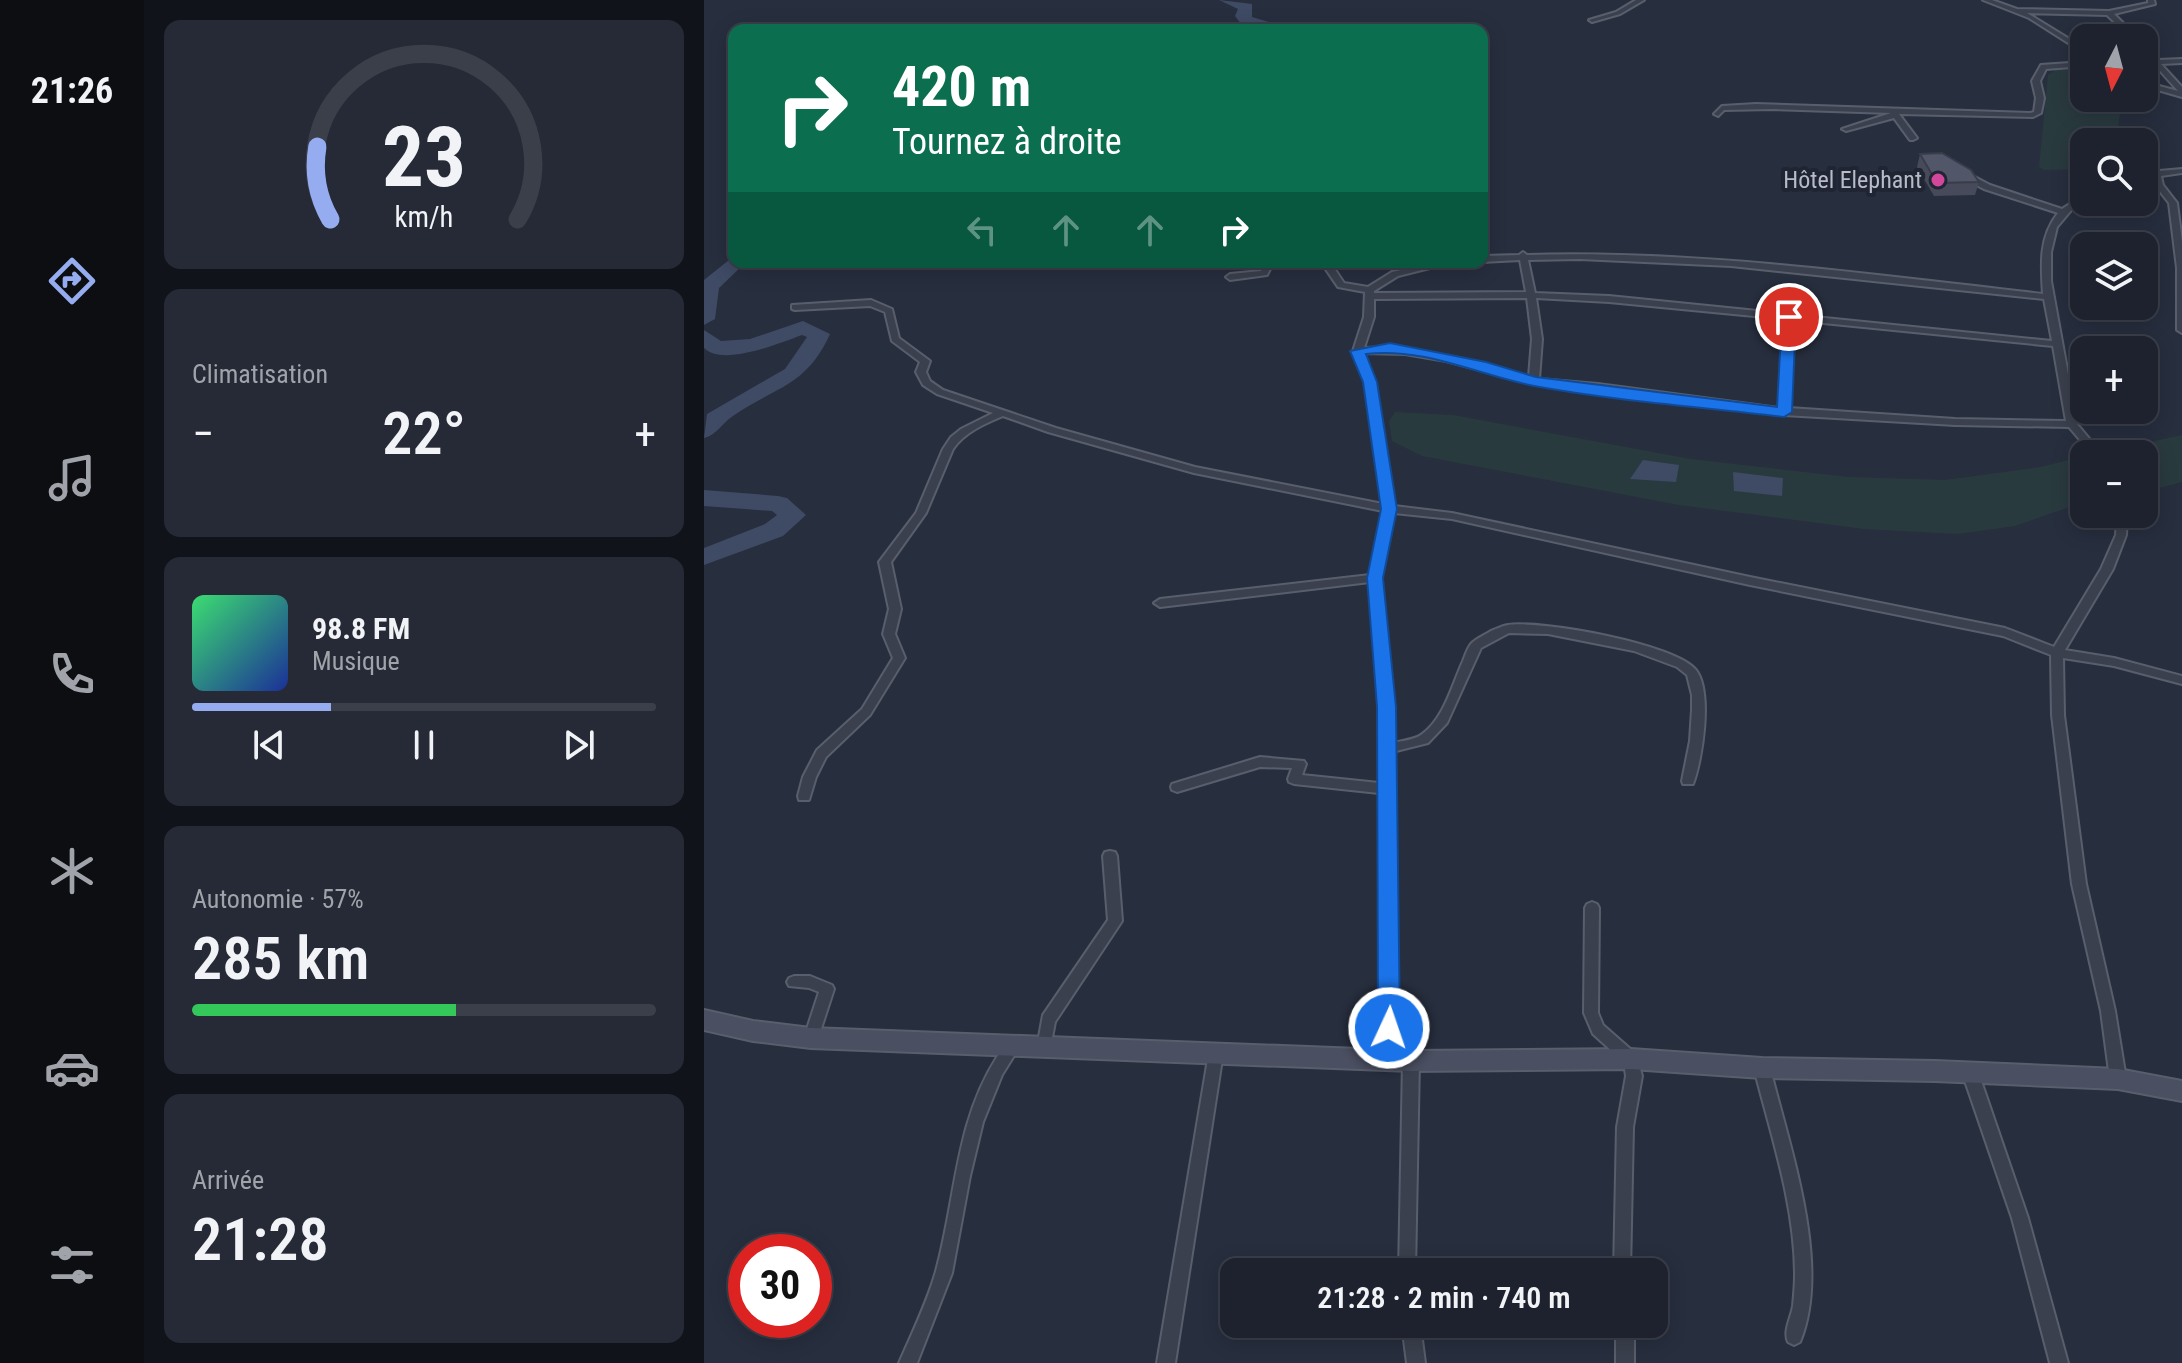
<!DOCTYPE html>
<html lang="fr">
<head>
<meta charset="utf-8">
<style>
	:root { --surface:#1d222e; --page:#252a36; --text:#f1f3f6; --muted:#a0a4aa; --line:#3b3f4a; --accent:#96acf0 }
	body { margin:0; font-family:"Roboto Condensed",sans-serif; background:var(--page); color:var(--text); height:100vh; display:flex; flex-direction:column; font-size:30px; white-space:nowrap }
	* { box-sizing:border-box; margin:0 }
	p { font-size:26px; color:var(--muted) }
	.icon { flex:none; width:44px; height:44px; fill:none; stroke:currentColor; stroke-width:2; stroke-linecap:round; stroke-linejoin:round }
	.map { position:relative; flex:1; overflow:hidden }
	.panel { display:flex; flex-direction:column; gap:20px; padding:20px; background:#101319; width:560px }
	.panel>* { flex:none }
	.guide { position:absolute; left:24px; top:24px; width:760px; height:244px; border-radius:16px; box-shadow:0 4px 20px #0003,0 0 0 2px var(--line); background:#0b6e4f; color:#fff; overflow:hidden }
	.needle { width:52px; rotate:186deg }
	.tools { position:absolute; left:1366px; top:24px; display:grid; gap:16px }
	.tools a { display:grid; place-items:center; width:88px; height:88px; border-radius:16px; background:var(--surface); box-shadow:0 4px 20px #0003,0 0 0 2px var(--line); font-size:40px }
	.speed { position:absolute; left:24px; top:1234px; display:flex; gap:16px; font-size:40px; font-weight:700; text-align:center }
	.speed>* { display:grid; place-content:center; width:104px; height:104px; border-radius:50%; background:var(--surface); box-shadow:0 4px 20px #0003,0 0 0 2px var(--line); line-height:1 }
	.speed .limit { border:12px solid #d22; background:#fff; color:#111 }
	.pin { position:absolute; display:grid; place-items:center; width:68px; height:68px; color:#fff; margin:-34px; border:4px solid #fff; border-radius:50%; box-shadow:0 2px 8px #0007 }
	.me { position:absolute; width:88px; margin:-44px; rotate:3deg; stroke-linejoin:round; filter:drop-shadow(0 0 6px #0008) }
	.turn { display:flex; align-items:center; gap:28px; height:168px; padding:0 32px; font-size:36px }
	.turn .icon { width:104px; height:104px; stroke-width:2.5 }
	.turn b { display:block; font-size:56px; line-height:68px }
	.lanes { display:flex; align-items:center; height:76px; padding:0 32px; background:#0003; justify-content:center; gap:40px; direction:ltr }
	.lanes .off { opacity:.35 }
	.big { font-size:60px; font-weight:600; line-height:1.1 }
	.panel .tile { flex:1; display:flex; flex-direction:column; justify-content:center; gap:12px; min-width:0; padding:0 28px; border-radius:16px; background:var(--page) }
	.panel .dial { align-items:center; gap:0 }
	.dial svg { height:208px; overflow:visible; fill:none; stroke:var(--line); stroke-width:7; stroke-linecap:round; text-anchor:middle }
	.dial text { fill:var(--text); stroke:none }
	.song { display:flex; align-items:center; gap:24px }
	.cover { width:96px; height:96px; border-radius:12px; background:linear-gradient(135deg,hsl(140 70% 55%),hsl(230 70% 35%)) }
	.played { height:8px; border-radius:4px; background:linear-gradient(90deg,var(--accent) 30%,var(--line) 30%) }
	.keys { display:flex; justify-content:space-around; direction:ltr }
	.heat { display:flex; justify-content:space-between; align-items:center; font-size:44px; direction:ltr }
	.charge { height:12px; border-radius:6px; background:linear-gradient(90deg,#34c759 57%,var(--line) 0) }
	.trip { position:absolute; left:516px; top:1258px; width:448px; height:80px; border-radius:16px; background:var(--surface); box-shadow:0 4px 20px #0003,0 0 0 2px var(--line); font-weight:600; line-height:80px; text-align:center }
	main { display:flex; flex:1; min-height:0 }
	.menu { display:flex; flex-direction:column; width:144px; justify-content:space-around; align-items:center; background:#0c0e12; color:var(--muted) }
	.menu .icon { width:56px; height:56px }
	.menu .on { color:var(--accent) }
	.menu b { font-size:36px; color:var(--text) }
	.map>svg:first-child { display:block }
	.green { fill:#293a3f }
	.water { fill:#3f4a65 }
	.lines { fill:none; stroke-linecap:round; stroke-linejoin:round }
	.river { fill:#3f4a65; fill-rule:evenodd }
	.minor-casing { stroke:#595e6c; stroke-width:4 }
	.secondary-casing { stroke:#595e6c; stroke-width:4 }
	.minor { fill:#3b404e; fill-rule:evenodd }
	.secondary { fill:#4a4f61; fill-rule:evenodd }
	.wall { fill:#464a5a }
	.building { fill:#515669; stroke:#393c4a; stroke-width:2 }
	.route { fill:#1a73e8; stroke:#114b97; stroke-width:2 }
	.hotel-dot { fill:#d1479c; stroke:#202533; stroke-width:3 }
	.labels { text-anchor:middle; stroke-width:8; stroke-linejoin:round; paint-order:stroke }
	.far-poi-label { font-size:24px; fill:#b8bcc9; stroke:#202533; text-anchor:end }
</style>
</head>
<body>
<main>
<nav class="menu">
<b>21:26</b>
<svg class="icon on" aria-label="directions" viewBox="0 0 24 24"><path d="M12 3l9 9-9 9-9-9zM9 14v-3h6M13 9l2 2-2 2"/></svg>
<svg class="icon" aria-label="music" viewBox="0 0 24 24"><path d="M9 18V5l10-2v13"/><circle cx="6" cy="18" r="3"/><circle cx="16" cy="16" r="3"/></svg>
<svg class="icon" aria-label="phone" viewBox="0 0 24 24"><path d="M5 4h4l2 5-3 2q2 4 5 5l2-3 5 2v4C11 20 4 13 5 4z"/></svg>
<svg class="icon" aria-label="climate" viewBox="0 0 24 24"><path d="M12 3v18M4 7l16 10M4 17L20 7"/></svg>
<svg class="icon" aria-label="car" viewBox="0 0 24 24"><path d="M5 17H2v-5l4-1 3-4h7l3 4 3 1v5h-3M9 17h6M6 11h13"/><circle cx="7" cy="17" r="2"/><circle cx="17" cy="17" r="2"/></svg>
<svg class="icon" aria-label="filters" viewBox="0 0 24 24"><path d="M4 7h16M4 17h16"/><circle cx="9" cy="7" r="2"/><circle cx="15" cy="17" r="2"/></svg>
</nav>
<section class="panel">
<div class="tile dial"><svg viewBox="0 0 100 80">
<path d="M14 69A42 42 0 1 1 86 69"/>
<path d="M14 69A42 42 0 0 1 9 41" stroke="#96acf0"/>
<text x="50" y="56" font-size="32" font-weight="700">23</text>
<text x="50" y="72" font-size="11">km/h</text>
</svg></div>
<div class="tile"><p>Climatisation</p>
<div class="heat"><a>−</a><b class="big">22°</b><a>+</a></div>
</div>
<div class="tile">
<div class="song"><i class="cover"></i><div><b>98.8 FM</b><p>Musique</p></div></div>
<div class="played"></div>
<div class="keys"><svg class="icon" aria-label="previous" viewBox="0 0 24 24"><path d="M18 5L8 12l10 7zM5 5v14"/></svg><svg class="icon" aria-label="pause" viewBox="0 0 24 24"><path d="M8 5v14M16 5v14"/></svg><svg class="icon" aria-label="next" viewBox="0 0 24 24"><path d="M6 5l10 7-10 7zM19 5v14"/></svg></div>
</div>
<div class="tile"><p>Autonomie · 57%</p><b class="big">285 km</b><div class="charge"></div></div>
<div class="tile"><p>Arrivée</p><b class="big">21:28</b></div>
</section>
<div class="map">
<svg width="1478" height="1363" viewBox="0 0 1478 1363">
	<rect width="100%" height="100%" fill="#272e3e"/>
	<!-- green -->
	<g class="green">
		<polygon points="1365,68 1380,70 1380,98 1418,98 1412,142 1380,142 1380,169 1340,170 1335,167 1344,75 1353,69"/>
		<polygon points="691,412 749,415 987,459 1145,477 1241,480 1337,467 1380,456 1380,502 1311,526 1253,534 1160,529 975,505 718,456 688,441 685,421"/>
		<polygon points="1478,435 1478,482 1440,492 1440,454 1390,454"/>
	</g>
	<!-- water -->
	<g class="water">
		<polygon points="939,460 975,465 972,482 926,479"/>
		<polygon points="1029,472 1079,478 1078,496 1030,491"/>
	</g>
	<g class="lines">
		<!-- river -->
		<g class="river">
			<polygon points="515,0 548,4 548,17 592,30 562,30 537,24 531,16 534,9"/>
			<polygon points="30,256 30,262 42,262 15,288 11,319 0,325 0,280"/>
			<path d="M 99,321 L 126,334 C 102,387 72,386 29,416 C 18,423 13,435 0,438 L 3,414 L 81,369 L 103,337 L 98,335 C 76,343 19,367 0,348 L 0,330 L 17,341 L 46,339 Z"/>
			<polygon points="0,490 74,496 83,498 102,515 79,536 0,565 0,548 61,524 73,515 68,511 0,506"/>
		</g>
		<!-- minor casing -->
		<g class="minor-casing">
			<g id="minor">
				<polygon points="932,0 940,0 916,14 888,22 885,20 912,12"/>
				<polygon points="1279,0 1288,0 1313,9 1405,11 1444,3 1444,0 1450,0 1451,4 1410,14 1434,38 1427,38 1403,15 1323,13 1380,48 1380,53 1325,18"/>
				<polygon points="1440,46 1454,60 1478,59 1478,63 1457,64 1478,87 1478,97 1440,86 1440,82 1474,91 1450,64 1440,64 1440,60 1446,60 1440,52"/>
				<polygon points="1380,62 1380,66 1342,69 1336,81 1340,98 1337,113 1329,117 1195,114 1213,138 1209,140 1206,140 1190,118 1142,131 1138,129 1187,113 1069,109 1020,110 1014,116 1010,114 1018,106 1052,104 1326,113 1330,112 1332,98 1328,81 1337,65"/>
				<polygon points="1478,169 1478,173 1457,176 1459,185 1473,203 1478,242 1478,333 1473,330 1473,268 1465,203 1451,185 1449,176 1440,177 1440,173 1452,170 1455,171"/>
				<path d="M 1259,174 L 1265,174 L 1286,185 L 1358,209 L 1380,195 L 1380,201 L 1369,208 L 1353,227 L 1347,252 L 1347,281 L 1373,424 L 1398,454 L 1388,454 L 1365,427 L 1251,425 L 1080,415 L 894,390 L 830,384 L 742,361 L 701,354 L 660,353 L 671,382 L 690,506 L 748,513 L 1046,577 L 1301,628 L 1350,647 L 1397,569 L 1412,535 L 1413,514 L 1423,514 L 1422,535 L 1409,569 L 1361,650 L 1410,658 L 1478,676 L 1478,684 L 1410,666 L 1359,658 L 1360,715 L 1382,884 L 1411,1011 L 1422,1079 L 1419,1084 L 1414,1086 L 1409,1084 L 1406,1079 L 1397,1011 L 1368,884 L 1348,715 L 1347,655 L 1299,636 L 1046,585 L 748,519 L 690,513 L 677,578 L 688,707 L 688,743 C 697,741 710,740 717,735 C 740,719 748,685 759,661 C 761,656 763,649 767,644 C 771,639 781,635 787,631 C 792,629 798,626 804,625 C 838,620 972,644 992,670 C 1009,692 998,761 989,784 L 979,784 L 978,781 L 986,741 L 988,710 L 988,695 L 983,675 L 973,667 L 930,651 L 844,634 L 805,633 L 777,648 L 743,723 L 724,743 L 688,752 L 694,997 L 690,1059 L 688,1064 L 683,1066 L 678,1064 L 676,1059 L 680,997 L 675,793 L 590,784 L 585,782 L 584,779 L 588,768 L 556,767 L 473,792 L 468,790 L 467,787 L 468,784 L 556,757 L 600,761 L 602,764 L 598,775 L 675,783 L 676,707 L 666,582 L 456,607 L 450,603 L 456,599 L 666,575 L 679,511 L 490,473 L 344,432 L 299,416 C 280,424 261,432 249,449 L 222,513 L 187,562 L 197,609 L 191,634 L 201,658 L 166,715 L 122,757 L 112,777 L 105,800 L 95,800 L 94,796 L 99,777 L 113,750 L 158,709 L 189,658 L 179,634 L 185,609 L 175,562 L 212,513 L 239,449 L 247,437 L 257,429 L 289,413 L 233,394 L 219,385 L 212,372 L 216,362 L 188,341 L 181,312 L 166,306 L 91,310 L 88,309 L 88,305 L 167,300 L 188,309 L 195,338 L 226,361 L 222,372 L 226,381 L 239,390 L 352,428 L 491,467 L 679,504 L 661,382 L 649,351 L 660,317 L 661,292 L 634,287 L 619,265 L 598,265 L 594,262 L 626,262 L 640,283 L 664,287 L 688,272 L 734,262 L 750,262 L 694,276 L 670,291 L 670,293 L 822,292 L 816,260 L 778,262 L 778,256 L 815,255 L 819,252 L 823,255 C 996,250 1168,275 1339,294 C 1337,264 1335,237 1354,213 L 1280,189 L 1259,178 ZM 876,259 L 1027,266 L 1340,299 L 1348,341 L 905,296 L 831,293 L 824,260 ZM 823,298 L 828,339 L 825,377 C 770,365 718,344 660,348 L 670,317 L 670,299 ZM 832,298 L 905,302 L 1080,319 L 1075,408 L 894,384 L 835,379 L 838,339 ZM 1089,320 L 1349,346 L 1362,421 L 1251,419 L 1085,408 Z"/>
				<polygon points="561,262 578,262 568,265 563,275 526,280 522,277 526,274 557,271"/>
				<polygon points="406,851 411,852 413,856 418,921 351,1022 345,1053 340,1055 335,1053 333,1048 339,1015 404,920 399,856 401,852"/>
				<polygon points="888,902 893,904 895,908 894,1013 899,1025 932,1054 938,1076 929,1127 926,1272 910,1272 913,1127 922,1076 920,1062 889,1034 880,1013 881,908 883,904"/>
				<polygon points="90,976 106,976 128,985 130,989 114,1038 112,1043 107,1045 102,1043 100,1038 115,992 105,988 85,986 83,982 85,978"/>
				<path d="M 309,1039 L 314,1041 L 316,1046 L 298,1075 L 279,1122 L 266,1176 L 248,1273 L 213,1363 L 195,1363 C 208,1333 223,1303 232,1271 C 252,1199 251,1122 293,1057 C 298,1050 301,1043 309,1039 Z"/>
				<polygon points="512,1046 517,1048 519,1053 471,1363 453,1363 505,1053 507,1048"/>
				<polygon points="707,1054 712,1056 715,1061 711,1272 695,1272 699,1061 702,1056"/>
				<path d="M 1058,1061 L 1063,1063 L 1066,1068 C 1085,1146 1128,1265 1096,1342 L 1090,1345 L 1084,1342 C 1079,1331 1087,1318 1089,1306 C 1090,1296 1091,1285 1091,1275 C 1091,1205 1067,1135 1050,1068 L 1053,1063 Z"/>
				<polygon points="1266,1065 1271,1067 1274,1072 1324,1218 1364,1363 1346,1363 1308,1218 1258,1072 1261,1067"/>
				<polygon points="698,1324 716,1324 721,1363 703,1363"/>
				<rect x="912" y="1324" width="18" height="39"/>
			</g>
		</g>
		<!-- secondary casing -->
		<g class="secondary-casing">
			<polygon id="secondary" points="0,1010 49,1021 107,1028 707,1051 927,1049 1058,1058 1231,1061 1414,1069 1478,1081 1478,1101 1414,1089 1231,1081 1058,1078 927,1069 707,1071 107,1048 49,1041 0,1030"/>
		</g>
		<!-- minor -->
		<use href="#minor" class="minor"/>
		<!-- secondary -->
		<use href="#secondary" class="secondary"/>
	</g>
	<!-- wall -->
	<polygon class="wall" points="1216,154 1275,182 1271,195 1230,196 1213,167"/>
	<!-- building -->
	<polygon class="building" points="1238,153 1267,170 1275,182 1233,183 1216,154"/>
	<!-- route -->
	<path class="route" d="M 1085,313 L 1092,317 L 1088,412 L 1080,417 C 998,407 912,401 830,386 C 774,375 720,347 662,354 L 673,382 L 693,509 L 679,578 L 692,707 L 696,1028 L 693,1035 L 685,1038 L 677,1035 L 674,1028 L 673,707 L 663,578 L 677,509 L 659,382 L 646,351 L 686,343 L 782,362 L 832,377 L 1073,407 L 1078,317 Z"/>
	<!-- markers -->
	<circle class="hotel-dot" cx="1234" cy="180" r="8"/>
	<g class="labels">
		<!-- far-poi labels -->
		<g class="far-poi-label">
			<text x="1218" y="188">Hôtel Elephant</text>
		</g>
	</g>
</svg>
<div class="tools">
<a><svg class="needle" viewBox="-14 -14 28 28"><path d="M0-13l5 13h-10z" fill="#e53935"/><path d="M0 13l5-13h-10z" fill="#a0a4aa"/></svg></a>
<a><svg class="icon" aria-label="search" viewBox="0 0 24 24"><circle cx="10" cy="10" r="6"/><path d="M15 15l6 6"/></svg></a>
<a><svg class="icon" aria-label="layers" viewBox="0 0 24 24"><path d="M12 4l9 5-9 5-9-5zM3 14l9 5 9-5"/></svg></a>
<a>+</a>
<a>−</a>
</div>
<div class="speed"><div class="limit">30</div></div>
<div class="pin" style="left:1085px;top:317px;background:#d93025"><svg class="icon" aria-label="arrive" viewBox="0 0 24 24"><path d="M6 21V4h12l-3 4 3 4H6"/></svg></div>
<svg class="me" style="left:685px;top:1028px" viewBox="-20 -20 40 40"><circle r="17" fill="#1a73e8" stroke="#fff" stroke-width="3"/><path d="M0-11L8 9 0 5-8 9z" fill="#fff"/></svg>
<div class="trip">21:28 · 2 min · 740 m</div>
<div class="guide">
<div class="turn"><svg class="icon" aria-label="right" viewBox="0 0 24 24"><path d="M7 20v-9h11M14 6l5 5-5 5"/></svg><div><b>420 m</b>Tournez à droite</div></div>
<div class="lanes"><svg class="icon off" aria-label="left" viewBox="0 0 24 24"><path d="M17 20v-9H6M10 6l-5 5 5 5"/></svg><svg class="icon off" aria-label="ahead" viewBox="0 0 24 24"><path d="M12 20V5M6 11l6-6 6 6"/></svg><svg class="icon off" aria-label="ahead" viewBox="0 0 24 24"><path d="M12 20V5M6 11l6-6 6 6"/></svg><svg class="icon" aria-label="right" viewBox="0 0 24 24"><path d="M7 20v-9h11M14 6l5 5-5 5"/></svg></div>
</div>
</div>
</main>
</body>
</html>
